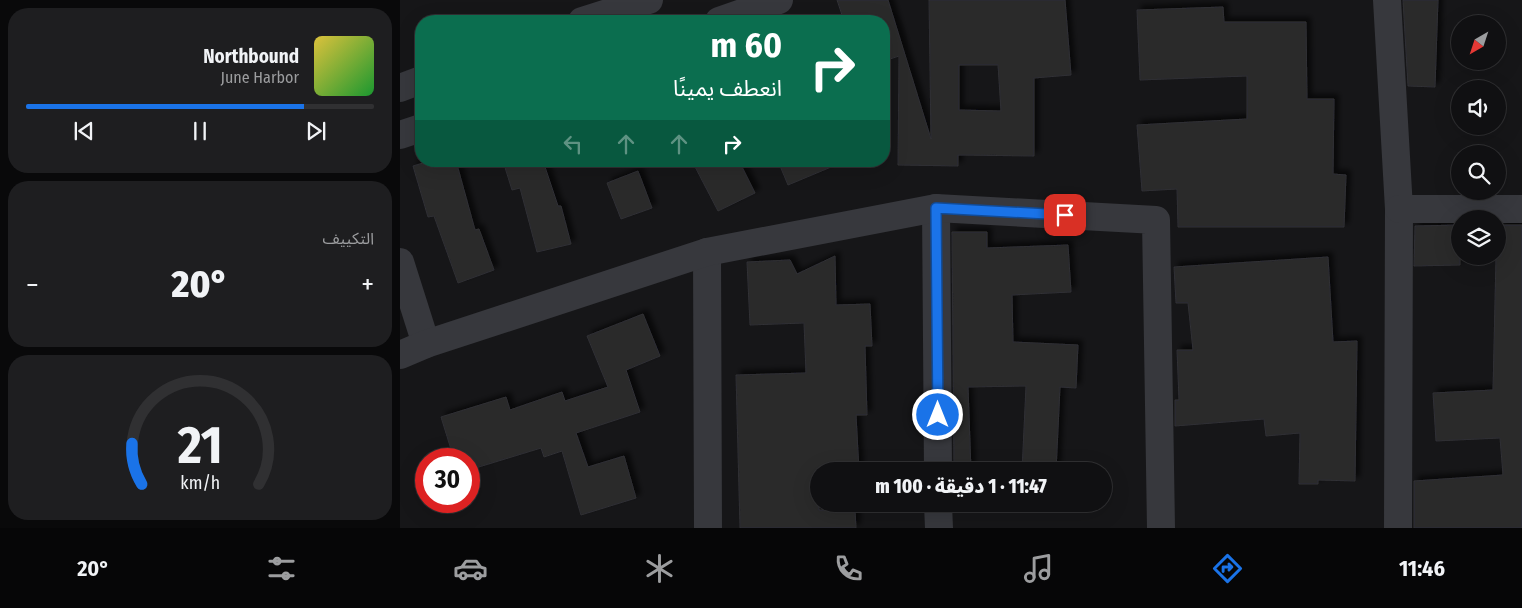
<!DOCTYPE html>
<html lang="ar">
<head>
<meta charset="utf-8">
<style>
	:root { --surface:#101012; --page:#1e1e20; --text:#f1f3f6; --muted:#9c9d9f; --line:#303032; --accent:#1a73e8 }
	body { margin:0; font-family:"Fira Sans Condensed","Noto Sans Arabic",sans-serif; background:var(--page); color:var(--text); direction:rtl; height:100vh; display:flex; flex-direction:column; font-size:19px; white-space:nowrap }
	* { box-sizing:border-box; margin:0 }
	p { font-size:16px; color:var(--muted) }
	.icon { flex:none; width:28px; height:28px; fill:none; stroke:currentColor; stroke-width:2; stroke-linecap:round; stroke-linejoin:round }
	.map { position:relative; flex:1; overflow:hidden; direction:ltr }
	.panel { display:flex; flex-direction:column; gap:8px; padding:8px; background:#09090a; width:400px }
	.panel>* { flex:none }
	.guide { position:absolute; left:15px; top:15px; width:475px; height:152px; border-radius:20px; box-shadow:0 5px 20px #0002,0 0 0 1px var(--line); direction:rtl; background:#0b6e4f; color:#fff; overflow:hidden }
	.needle { width:32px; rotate:219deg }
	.tools { position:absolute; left:1051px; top:15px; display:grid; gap:10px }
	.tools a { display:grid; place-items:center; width:55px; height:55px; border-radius:50%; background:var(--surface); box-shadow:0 5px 20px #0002,0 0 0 1px var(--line); font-size:25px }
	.speed { position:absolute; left:15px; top:448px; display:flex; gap:10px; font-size:25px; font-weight:700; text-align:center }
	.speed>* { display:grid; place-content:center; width:65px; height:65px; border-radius:50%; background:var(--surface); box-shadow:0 5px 20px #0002,0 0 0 1px var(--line); line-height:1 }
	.speed .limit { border:8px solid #d22; background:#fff; color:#111 }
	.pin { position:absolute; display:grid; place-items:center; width:42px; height:42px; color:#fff; margin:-21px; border-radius:10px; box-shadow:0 2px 8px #0006 }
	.me { position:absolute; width:55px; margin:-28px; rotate:0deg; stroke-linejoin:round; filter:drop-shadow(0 0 4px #0008) }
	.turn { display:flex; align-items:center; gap:18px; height:105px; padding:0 25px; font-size:22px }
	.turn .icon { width:65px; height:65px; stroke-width:2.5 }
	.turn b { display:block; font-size:35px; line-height:42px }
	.lanes { display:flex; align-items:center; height:48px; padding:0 25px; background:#0003; justify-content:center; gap:25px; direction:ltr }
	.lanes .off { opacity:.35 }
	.big { font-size:38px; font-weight:800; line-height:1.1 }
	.panel .tile { flex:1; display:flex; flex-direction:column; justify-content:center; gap:8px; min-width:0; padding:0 18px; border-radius:20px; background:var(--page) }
	.panel .dial { align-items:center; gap:0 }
	.dial svg { height:130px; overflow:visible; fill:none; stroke:var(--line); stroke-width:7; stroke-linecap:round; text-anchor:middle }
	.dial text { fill:var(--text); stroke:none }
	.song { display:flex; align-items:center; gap:15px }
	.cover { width:60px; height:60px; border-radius:8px; background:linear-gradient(135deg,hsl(50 70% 55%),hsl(130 70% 35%)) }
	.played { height:5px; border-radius:2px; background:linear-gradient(90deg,var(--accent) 80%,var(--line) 80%) }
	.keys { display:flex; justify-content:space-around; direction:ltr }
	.heat { display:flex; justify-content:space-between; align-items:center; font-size:28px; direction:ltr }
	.trip { position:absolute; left:410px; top:462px; width:302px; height:50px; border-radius:25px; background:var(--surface); box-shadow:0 5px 20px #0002,0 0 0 1px var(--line); font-weight:800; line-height:50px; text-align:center; direction:rtl }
	.menu { display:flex; height:80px; justify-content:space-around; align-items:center; background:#060607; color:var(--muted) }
	.menu .icon { width:35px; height:35px }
	.menu .selected { color:var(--accent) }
	.menu b { font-size:22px; color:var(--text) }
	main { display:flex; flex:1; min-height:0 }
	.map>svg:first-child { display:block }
	.building { fill:#29292c; stroke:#303034; fill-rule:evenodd; filter:url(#shadow) }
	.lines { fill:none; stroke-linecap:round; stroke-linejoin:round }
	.minor { stroke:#37383d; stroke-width:28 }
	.route-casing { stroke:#114b97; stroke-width:12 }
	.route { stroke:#1a73e8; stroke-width:9 }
</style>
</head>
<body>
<main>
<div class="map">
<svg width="1122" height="528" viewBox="0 0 1122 528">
	<defs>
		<filter id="shadow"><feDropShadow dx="4.5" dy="-4.5" stdDeviation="2.5" flood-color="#0009"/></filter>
	</defs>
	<rect width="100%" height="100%" fill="#161618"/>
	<!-- building -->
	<g class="building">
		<path d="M 437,0 L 488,0 L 531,139 L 529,0 L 665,0 L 671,75 L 634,78 L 634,156 L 558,155 L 558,166 L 498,165 L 499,56 L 484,61 L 484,21 L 444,21 ZM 559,65 L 598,65 L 601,111 L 559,110 Z"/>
		<polygon points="1003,0 1038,0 1035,87 1008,86"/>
		<polygon points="823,7 824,22 906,22 907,99 934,99 933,174 946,175 944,227 778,227 777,189 742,191 737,125 847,119 847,76 740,80 737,10"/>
		<polygon points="30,161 56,161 75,230 79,229 94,270 58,283 34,216 28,217 13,166"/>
		<polygon points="103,161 143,161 158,206 161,206 171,244 137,252 120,188 112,190"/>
		<polygon points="292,161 339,161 355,193 318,211"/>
		<polygon points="378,161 443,161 443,162 388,185"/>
		<polygon points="238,171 252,208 221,219 207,183"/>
		<polygon points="1060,225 1060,265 1014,266 1015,226"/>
		<polygon points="1100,225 1122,225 1122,528 1014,528 1014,481 1103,475 1100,438 1036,441 1033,393 1093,390 1096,256 1101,256"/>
		<polygon points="552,232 587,232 587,248 668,245 671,292 612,295 613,342 678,345 676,388 660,387 656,471 622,471 626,386 568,387 571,471 554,471"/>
		<polygon points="435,256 436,305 470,304 472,346 465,346 467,415 456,415 459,471 419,471 419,510 455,510 456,528 340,528 336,375 406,373 404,323 350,325 347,262 390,260 397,274"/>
		<polygon points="928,257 933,342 957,341 955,481 918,480 918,484 899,484 900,433 866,436 864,419 775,426 775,400 779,400 777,350 793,350 788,303 776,303 774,267"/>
		<polygon points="243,314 260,356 226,370 240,412 176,433 188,467 224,456 236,498 181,515 162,451 144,457 141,448 69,470 69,459 54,459 41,417 106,397 110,410 162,392 165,401 208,387 187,336"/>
	</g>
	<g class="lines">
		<!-- minor -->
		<g class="minor">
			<polyline points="987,0 999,209 998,528"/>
			<polyline points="182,21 249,0"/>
			<polyline points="319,21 379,0"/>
			<polyline points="0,88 21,80"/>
			<polyline points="0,135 21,128"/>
			<polyline points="536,208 538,471"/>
			<polyline points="999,209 1122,209"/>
			<polyline points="307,252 308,528"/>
			<polyline points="0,262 26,344"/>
			<polyline points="0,355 26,344 307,252 536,208 756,220 761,528"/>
			<polyline points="538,504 539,528"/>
		</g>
	</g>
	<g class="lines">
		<!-- route casing -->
		<g class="route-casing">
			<polyline id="route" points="538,415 536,208 665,215"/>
		</g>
		<!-- route -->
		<use href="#route" class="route"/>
	</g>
</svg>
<div class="tools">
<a><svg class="needle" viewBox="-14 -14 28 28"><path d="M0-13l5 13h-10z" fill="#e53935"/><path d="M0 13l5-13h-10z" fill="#9c9d9f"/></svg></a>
<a><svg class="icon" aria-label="sound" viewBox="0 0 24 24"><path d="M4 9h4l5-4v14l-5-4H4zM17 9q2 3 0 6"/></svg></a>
<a><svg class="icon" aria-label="search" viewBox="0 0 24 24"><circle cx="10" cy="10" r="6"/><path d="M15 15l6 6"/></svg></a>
<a><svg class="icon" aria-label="layers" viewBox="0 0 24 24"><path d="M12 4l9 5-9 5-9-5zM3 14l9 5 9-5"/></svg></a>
</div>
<div class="speed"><div class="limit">30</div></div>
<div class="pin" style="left:665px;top:215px;background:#d93025"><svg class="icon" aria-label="arrive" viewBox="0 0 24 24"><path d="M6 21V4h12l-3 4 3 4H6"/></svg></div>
<svg class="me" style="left:538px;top:415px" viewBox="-20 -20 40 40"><circle r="17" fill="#1a73e8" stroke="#fff" stroke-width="3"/><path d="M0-11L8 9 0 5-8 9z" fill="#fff"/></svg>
<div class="trip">11:47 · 1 دقيقة · 100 m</div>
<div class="guide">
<div class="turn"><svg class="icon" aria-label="right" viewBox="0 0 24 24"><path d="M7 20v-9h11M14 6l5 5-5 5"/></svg><div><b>60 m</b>انعطف يمينًا</div></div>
<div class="lanes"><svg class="icon off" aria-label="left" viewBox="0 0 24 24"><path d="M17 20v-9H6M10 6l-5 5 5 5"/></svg><svg class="icon off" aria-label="ahead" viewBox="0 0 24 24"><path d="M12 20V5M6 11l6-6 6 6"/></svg><svg class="icon off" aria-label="ahead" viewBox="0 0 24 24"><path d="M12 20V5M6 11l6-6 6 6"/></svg><svg class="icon" aria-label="right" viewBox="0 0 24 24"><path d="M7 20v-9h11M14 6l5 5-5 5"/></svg></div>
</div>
</div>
<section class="panel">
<div class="tile">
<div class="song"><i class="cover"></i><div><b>Northbound</b><p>June Harbor</p></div></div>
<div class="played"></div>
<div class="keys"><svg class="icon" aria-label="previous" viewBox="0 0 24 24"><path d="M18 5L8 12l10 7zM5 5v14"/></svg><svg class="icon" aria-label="pause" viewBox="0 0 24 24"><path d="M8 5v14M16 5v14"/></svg><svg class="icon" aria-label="next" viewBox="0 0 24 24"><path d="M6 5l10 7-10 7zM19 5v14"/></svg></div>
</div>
<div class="tile"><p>التكييف</p>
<div class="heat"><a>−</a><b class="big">20°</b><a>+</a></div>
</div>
<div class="tile dial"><svg viewBox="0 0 100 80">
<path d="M14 69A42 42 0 1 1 86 69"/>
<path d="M14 69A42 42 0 0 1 8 44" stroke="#1a73e8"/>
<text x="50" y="56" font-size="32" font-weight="700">21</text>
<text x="50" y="72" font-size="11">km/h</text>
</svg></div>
</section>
</main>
<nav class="menu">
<b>11:46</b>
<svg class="icon selected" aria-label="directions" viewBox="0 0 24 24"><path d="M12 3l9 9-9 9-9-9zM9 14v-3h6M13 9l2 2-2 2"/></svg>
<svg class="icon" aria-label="music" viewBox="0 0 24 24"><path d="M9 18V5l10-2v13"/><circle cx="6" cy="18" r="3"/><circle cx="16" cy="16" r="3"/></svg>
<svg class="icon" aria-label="phone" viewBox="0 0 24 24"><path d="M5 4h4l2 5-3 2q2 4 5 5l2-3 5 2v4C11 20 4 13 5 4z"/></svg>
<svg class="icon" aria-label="climate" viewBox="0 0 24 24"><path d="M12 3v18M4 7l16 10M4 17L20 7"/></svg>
<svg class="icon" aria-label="car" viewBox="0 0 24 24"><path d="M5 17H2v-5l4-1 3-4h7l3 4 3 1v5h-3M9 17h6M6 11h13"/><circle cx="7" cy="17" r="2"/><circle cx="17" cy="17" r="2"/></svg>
<svg class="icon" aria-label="filters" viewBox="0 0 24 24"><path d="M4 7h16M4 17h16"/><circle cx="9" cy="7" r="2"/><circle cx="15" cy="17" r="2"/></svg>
<b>20°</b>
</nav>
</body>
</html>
